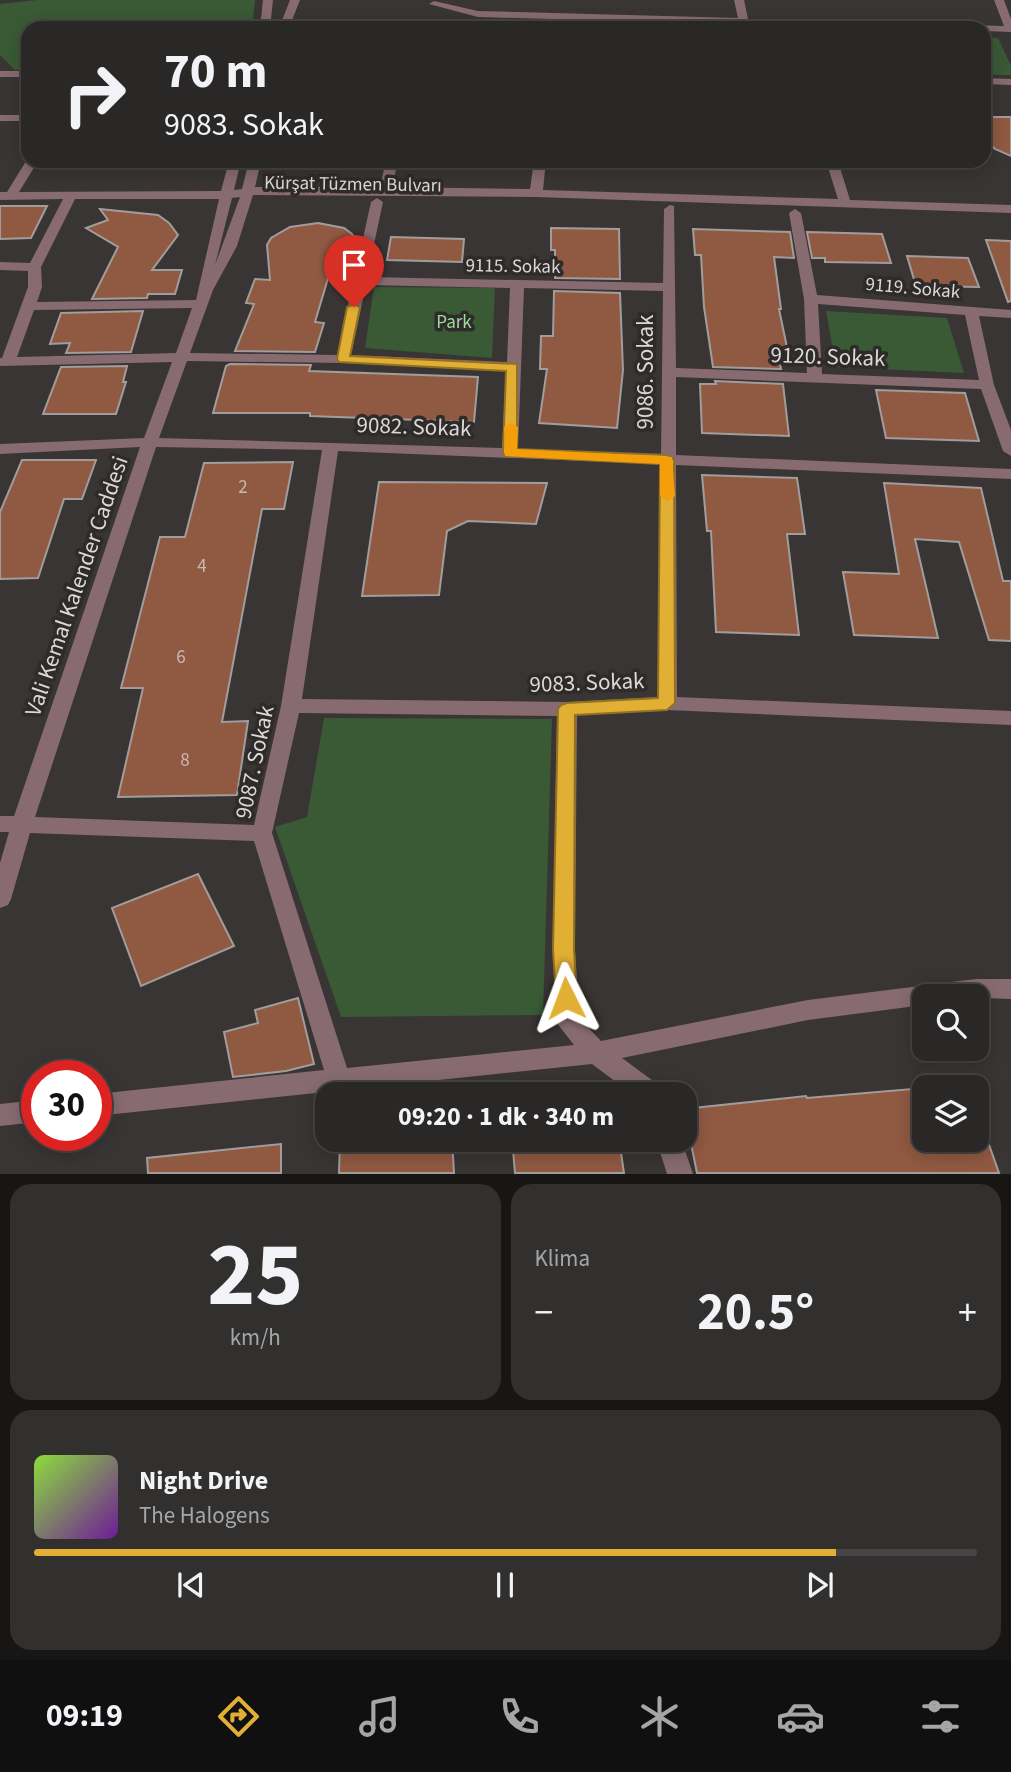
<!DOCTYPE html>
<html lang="tr">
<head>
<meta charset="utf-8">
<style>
	:root { --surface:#2a2827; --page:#32302f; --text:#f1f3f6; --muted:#a5a6a7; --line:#464444; --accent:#e1af34 }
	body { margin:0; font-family:"Source Sans 3",sans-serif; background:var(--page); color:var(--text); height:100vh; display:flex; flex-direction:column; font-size:26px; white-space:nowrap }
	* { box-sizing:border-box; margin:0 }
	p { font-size:23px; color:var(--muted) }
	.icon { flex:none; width:38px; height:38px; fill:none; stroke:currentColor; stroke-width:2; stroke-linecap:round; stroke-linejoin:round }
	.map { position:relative; height:1174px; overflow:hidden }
	.details { display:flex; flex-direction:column; gap:10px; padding:10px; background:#171615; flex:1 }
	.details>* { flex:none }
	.guide { position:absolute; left:21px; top:21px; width:970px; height:147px; border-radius:21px; box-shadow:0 4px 18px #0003,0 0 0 2px var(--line); background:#2a2827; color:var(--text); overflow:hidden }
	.fabs { position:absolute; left:912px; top:984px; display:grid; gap:14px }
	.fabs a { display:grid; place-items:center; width:77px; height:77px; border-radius:14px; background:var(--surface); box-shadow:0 4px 18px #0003,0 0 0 2px var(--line); font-size:35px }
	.speed { position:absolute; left:21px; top:1060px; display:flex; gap:14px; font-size:35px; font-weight:700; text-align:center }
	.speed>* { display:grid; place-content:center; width:91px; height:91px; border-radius:50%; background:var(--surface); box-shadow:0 4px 18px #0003,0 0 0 2px var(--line); line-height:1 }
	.speed .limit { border:10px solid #d22; background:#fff; color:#111 }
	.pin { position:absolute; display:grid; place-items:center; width:60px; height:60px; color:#fff; margin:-72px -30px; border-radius:50% 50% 50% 0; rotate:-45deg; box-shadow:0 0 7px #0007 }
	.pin .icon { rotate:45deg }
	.me { position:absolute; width:77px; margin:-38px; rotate:357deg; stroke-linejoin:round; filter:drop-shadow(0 0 5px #0008) }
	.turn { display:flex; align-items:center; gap:24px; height:147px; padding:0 28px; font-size:32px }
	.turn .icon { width:91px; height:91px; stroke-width:2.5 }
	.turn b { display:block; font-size:49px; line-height:60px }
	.big { font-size:52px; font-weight:700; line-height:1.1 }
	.details .widget { flex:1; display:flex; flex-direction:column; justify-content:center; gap:10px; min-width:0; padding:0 24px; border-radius:21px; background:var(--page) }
	.details .dial { align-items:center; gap:0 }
	.dial b { font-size:91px; line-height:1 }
	.song { display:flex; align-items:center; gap:21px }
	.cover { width:84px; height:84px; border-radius:10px; background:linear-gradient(135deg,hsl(90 70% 55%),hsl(280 70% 35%)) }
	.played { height:7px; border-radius:4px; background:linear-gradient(90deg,var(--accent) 85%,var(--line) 85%) }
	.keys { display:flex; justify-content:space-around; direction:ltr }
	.heat { display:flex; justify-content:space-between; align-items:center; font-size:38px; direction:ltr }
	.details .tiles { flex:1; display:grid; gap:10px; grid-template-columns:1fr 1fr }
	.widget:last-child { grid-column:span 2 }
	.trip { position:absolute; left:315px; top:1082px; width:382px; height:70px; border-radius:21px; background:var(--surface); box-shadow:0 4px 18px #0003,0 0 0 2px var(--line); font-weight:700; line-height:70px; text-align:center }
	.tabs { display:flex; height:112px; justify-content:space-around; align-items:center; background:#111010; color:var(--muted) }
	.tabs .icon { width:49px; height:49px }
	.tabs .current { color:var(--accent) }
	.tabs b { font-size:32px; color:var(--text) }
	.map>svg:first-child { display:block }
	.green { fill:#395a35 }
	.building { fill:#905942; stroke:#a19d9c; stroke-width:2 }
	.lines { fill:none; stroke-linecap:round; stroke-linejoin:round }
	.minor { fill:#876b70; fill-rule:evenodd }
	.route { fill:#e1af34; stroke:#927222; stroke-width:2 }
	.slow { fill:#f59e0b }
	.labels { text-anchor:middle; stroke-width:7; stroke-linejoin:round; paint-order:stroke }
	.far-street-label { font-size:19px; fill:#dbd9d8; stroke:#2e2b2a }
	.far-park-label { font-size:19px; fill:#9eda97; stroke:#2e2b2a }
	.number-label { font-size:19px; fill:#c8b9b2 }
	.street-label { font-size:23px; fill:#dbd9d8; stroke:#2e2b2a }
</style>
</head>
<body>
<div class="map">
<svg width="1011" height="1174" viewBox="0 0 1011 1174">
	<rect width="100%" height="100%" fill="#383534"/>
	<!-- green -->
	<g class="green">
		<polygon points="37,0 255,0 252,28 28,28 28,70 15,70 0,55 0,4"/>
		<polygon points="576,22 743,28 575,28"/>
		<polygon points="984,37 998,38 1011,66 1011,75 984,75"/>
		<polygon points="374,287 495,288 492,358 365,348"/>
		<polygon points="826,311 947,318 964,373 836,367"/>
		<polygon points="324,718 552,719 543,1015 341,1017 275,827 307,817"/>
	</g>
	<!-- building -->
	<g class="building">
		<polygon points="994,117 1011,117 1011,156 995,149 984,139 984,119"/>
		<polygon points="0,206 47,206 31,238 0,239"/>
		<polygon points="100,209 158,215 169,223 178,235 152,270 182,270 175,294 148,294 147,298 92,299 118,247 86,228 108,220"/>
		<polygon points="318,223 344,228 352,234 359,244 350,255 332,265 315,322 324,323 315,352 235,351 254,304 246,303 255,279 270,280 267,245 271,238 290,227"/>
		<polygon points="551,228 619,229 620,279 555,278 555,250 551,250"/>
		<polygon points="693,229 790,232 794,258 774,257 781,309 779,309 789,357 779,357 781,369 713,367 704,307 701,255 695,255"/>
		<polygon points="807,232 882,234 891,263 825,262 825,258 812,258"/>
		<polygon points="391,237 464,239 462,262 387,260"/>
		<polygon points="986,240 1011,241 1011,301 1008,302"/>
		<polygon points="907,256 968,258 979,287 916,286"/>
		<polygon points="554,291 620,293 623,370 617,428 539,423 547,369 540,369 541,336 553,336"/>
		<polygon points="143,311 131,352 66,353 70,343 50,344 61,313"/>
		<polygon points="230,364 311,365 309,371 478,377 474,422 310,416 310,413 213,413 226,366"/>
		<polygon points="127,366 123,382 126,382 116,414 43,414 61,367"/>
		<polygon points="715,381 783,384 789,436 702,433 700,384 716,384"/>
		<polygon points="876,390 965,393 979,441 886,438"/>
		<polygon points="22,460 96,460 82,499 64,499 38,578 0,579 0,512"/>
		<polygon points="293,462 284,509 262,509 222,722 248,721 237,795 118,797 143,688 121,688 160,537 185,537 204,463"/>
		<polygon points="702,475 797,478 805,534 787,534 799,635 716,632 711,531 707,531"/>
		<polygon points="379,482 547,483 536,524 468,521 447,531 439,595 362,596"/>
		<polygon points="884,483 981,488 1003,581 1011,581 1011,641 989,640 959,542 915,539 938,638 854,635 843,572 899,574"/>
		<polygon points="198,874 234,946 141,986 112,908"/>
		<polygon points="298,998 314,1064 286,1071 233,1077 224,1032 258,1023 255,1010"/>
		<polygon points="924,1088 924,1139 987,1139 999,1173 697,1173 684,1109 806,1096 807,1098"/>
		<polygon points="340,1139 452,1139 454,1173 339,1173"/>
		<polygon points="512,1139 619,1139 624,1173 515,1173"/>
		<polygon points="281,1144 281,1173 148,1173 147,1158"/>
	</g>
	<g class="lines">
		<!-- minor -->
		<g class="minor">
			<polygon points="263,0 273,0 270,28 260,28"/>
			<polygon points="290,0 300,0 289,28 279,28"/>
			<polygon points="734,0 744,0 748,19 1004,26 994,0 1004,0 1011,19 1011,32 984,31 984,28 868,28 478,17 429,4 434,1 478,11 738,18"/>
			<rect x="0" y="71" width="28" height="6"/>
			<polygon points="984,78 1011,79 1011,85 984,84"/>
			<rect x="0" y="115" width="28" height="6"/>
			<path d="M 28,158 L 28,161 L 38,161 L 19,192 L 221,191 L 229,161 L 241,161 L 234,190 L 242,189 L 249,161 L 261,161 L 255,187 L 380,187 L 386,161 L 398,161 L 392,187 L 530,189 L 534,161 L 546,161 L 543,190 L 838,199 L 826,161 L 838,161 L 850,200 L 1011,205 L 1011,213 L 536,197 L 253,195 L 237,246 L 213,290 L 190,353 L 337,355 L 371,202 L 377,198 L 383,202 L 367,277 L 663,283 L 664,209 L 670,205 L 674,206 L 676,368 L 807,373 L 804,299 L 789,213 L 795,209 L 801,213 L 817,295 L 1011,310 L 1011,318 L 979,316 L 994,385 L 1011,430 L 1011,456 L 1003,451 L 981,389 L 676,377 L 676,455 L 1011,469 L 1011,479 L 676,465 L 677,697 L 1011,711 L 1011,725 L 667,710 L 577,715 L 575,950 L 579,1018 L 601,1041 L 808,1000 L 976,979 L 1011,979 L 1011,999 L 924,996 L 924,1005 L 808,1020 L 622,1058 L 660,1086 L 663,1094 L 632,1094 L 592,1064 L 96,1116 L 96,1094 L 324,1070 L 254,841 L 30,833 L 11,899 L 8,905 L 0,908 L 0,863 L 9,832 L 0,832 L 0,816 L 14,816 L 140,447 L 0,454 L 0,444 L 144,438 L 172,362 L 0,366 L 0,358 L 2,358 L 28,287 L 28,271 L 0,270 L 0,262 L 30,263 L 63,199 L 0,200 L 0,192 L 7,192 ZM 240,197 L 215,265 L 232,198 ZM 75,199 L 219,199 L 196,300 L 37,302 L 42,287 L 41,267 ZM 366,285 L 510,288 L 507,362 L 351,355 ZM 524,288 L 663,291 L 661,455 L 518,449 ZM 818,304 L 965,315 L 979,380 L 822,374 ZM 192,308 L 176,353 L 17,357 L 34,310 ZM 187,361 L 343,363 L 506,371 L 502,448 L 159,438 ZM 156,447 L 322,450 L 281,706 L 254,825 L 35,817 ZM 338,451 L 661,464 L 658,697 L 567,702 L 302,699 ZM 299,713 L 557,716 L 553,950 L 556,1022 L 574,1045 L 347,1068 L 272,833 Z"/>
			<polygon points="37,1100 37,1122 0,1126 0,1104"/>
			<polygon points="656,1139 681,1139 693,1174 667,1174"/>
		</g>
	</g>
	<!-- route -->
	<polygon class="route" points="354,304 360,307 350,356 517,364 517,449 667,455 674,460 675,703 667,710 575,715 574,950 577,998 574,1004 566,1007 559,1004 556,998 553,950 558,709 561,705 567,703 658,698 660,464 505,456 503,453 506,371 339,362 337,359 347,307"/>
	<!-- slow -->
	<polygon class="slow" points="511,423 518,427 517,449 672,457 675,496 667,501 660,496 660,464 505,456 504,427"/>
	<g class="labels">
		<!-- far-street labels -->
		<g class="far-street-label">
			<text transform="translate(353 183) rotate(1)" y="7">Kürşat Tüzmen Bulvarı</text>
			<text transform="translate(513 265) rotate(1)" y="7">9115. Sokak</text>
			<text transform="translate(913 287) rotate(5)" y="7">9119. Sokak</text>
		</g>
		<!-- far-park labels -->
		<g class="far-park-label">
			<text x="454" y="328">Park</text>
		</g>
		<!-- number labels -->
		<g class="number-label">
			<text x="243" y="493">2</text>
			<text x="202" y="572">4</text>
			<text x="181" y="663">6</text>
			<text x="185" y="766">8</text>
		</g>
		<!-- street labels -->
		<g class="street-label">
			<text transform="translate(828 356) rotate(2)" y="8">9120. Sokak</text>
			<text transform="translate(645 372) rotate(-90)" y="8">9086. Sokak</text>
			<text transform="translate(414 426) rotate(2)" y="8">9082. Sokak</text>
			<text transform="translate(76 586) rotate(-71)" y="8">Vali Kemal Kalender Caddesi</text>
			<text transform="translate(587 682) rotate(-2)" y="8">9083. Sokak</text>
			<text transform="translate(254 762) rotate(-78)" y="8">9087. Sokak</text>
		</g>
	</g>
</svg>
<div class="fabs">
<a><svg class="icon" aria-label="search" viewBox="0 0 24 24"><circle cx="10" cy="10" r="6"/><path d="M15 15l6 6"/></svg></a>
<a><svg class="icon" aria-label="layers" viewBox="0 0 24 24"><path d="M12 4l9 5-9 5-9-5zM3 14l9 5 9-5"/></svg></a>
</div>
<div class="speed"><div class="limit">30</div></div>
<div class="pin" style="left:354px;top:307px;background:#d93025"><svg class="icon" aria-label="arrive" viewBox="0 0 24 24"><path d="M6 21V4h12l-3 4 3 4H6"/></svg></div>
<svg class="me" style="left:566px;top:998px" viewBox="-20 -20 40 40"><path d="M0-17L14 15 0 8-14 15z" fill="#e1af34" stroke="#fff" stroke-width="4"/></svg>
<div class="trip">09:20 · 1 dk · 340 m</div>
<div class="guide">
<div class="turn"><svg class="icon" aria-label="right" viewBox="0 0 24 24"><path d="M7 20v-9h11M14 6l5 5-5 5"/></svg><div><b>70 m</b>9083. Sokak</div></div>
</div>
</div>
<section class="details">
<div class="tiles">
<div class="widget dial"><b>25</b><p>km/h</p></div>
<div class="widget"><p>Klima</p>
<div class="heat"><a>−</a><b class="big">20.5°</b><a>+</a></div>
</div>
<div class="widget">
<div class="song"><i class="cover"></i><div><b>Night Drive</b><p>The Halogens</p></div></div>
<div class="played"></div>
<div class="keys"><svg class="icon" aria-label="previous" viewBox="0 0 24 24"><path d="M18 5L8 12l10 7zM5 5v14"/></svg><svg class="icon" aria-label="pause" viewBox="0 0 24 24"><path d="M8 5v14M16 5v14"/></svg><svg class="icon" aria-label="next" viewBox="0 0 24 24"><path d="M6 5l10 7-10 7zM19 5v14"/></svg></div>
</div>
</div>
</section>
<nav class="tabs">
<b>09:19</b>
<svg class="icon current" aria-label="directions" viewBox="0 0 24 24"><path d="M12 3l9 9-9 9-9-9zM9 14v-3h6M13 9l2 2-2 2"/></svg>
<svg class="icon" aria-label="music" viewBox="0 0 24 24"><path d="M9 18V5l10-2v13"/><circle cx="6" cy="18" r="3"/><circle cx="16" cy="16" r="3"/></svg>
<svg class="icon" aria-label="phone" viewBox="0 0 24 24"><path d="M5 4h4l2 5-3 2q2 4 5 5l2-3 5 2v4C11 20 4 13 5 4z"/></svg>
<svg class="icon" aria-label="climate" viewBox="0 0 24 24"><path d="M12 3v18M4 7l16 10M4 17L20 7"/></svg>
<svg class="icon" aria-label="car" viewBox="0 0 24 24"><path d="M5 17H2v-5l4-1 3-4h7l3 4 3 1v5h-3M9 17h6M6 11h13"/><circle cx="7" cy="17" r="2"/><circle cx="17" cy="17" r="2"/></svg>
<svg class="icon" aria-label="filters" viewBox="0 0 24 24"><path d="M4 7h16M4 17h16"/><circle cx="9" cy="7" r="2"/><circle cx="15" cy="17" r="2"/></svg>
</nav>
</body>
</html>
